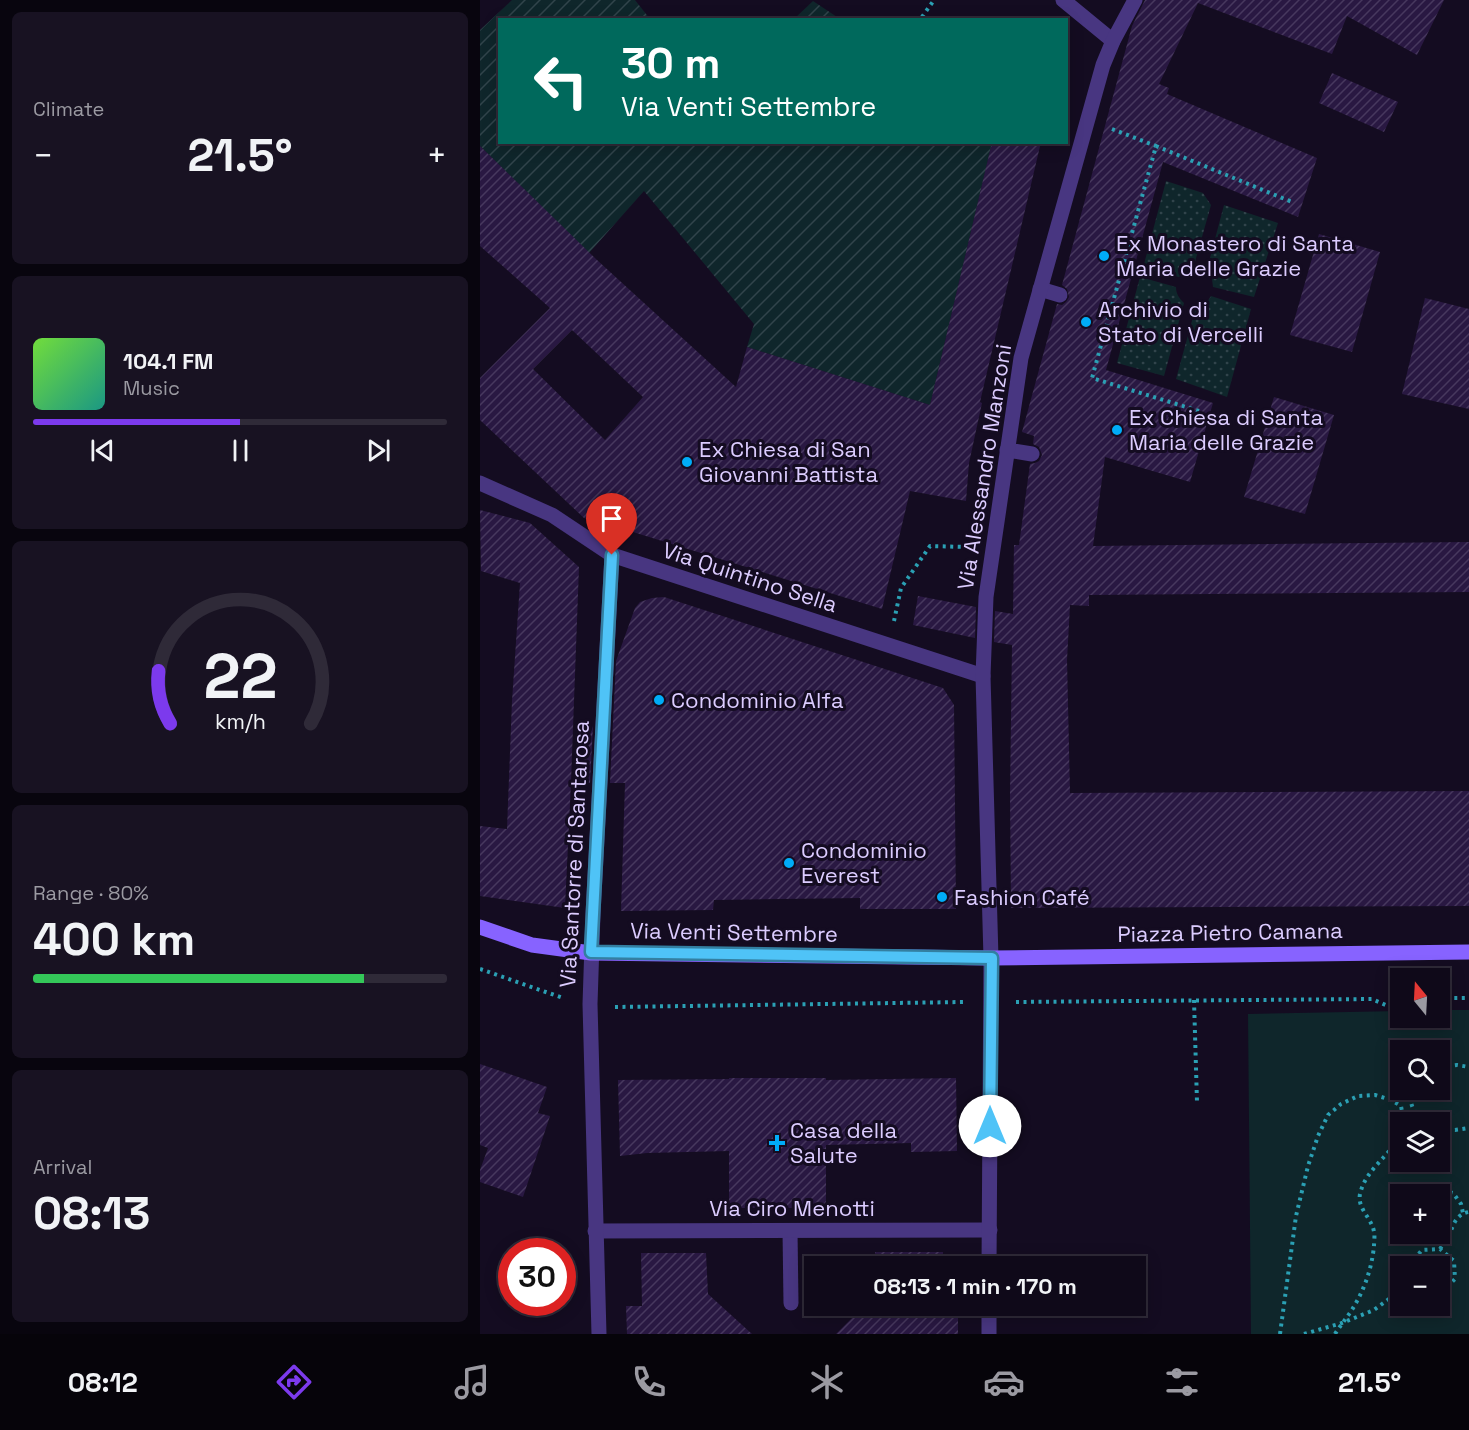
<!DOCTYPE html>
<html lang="en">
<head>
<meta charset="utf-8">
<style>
	:root { --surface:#0f0919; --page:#181222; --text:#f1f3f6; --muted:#9b9aa2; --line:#2f2a38; --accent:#7c3aed }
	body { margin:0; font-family:"Space Grotesk",sans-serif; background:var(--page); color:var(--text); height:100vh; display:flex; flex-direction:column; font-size:22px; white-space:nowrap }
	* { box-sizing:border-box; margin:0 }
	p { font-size:20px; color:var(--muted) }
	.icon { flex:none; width:33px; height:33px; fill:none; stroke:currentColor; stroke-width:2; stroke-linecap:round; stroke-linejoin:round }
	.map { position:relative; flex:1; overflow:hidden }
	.panel { display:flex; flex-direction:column; gap:12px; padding:12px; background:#08050e; width:480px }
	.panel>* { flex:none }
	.banner { position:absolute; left:18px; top:18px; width:570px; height:126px; border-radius:0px; box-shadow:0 3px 15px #0003,0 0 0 2px var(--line); background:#00695c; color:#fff; overflow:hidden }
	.needle { width:39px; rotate:342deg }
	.buttons { position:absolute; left:910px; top:968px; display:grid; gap:12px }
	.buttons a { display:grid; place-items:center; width:60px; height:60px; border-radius:0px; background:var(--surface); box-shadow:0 3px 15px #0003,0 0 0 2px var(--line); font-size:30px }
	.speed { position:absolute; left:18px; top:1238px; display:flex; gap:12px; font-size:30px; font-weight:700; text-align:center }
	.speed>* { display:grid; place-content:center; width:78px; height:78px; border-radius:50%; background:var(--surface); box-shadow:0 3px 15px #0003,0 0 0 2px var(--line); line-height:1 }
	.speed .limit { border:9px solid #d22; background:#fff; color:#111 }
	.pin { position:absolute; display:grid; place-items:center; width:51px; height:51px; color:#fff; margin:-62px -26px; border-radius:50% 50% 50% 0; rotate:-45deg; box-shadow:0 0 6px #0007 }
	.pin .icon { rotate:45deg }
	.me { position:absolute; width:66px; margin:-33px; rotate:0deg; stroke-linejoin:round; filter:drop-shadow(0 0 4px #0008) }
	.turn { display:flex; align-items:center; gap:21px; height:126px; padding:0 24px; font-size:27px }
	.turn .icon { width:78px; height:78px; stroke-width:2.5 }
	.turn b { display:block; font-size:42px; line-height:51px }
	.big { font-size:45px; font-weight:600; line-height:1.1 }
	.panel .card { flex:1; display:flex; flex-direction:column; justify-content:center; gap:9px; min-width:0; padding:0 21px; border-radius:9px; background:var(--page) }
	.panel .dial { align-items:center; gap:0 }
	.dial svg { height:156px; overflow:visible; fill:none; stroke:var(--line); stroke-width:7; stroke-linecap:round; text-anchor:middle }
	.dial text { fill:var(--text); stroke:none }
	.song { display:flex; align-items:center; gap:18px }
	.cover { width:72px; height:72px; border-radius:9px; background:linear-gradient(135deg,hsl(100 70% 55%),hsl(170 70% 35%)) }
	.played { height:6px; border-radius:3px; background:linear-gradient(90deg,var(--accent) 50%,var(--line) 50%) }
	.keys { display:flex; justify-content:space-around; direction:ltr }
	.heat { display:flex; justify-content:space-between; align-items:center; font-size:33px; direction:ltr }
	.charge { height:9px; border-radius:4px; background:linear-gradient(90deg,#34c759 80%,var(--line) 0) }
	.trip { position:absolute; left:324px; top:1256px; width:342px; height:60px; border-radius:0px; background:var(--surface); box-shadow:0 3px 15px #0003,0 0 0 2px var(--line); font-weight:600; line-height:60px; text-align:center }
	.dock { display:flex; height:96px; justify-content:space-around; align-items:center; background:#06040a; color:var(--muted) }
	.dock .icon { width:42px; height:42px }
	.dock .selected { color:var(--accent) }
	.dock b { font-size:27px; color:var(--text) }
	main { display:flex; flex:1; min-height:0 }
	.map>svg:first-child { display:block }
	.grass { fill:url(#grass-dots) }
	.park { fill:#0f262b; fill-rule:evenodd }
	.garden { fill:url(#garden-furrows) }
	.building { fill:url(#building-hatch); fill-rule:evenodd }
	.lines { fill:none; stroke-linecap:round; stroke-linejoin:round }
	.path { stroke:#2ba0b4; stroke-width:4; stroke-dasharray:3 4.5; stroke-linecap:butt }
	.service { stroke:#483681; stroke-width:15 }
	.pedestrian { stroke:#483681; stroke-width:15 }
	.minor { stroke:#483681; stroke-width:15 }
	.secondary { stroke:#8763ff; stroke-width:15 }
	.route-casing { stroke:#337fa1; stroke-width:15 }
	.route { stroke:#4fc3f7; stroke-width:10 }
	.poi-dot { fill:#00acf7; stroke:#140c21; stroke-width:2 }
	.labels { text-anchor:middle; stroke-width:6; stroke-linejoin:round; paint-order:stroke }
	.poi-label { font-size:22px; fill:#dcccff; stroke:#140c21; text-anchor:start }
	.street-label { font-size:22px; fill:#dcccff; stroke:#140c21 }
</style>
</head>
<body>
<main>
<section class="panel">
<div class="card"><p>Climate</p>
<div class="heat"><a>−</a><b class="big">21.5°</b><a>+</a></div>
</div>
<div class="card">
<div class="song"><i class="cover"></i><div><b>104.1 FM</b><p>Music</p></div></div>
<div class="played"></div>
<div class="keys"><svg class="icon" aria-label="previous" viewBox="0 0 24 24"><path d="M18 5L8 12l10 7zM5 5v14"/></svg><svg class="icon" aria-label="pause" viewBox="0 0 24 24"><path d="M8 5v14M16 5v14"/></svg><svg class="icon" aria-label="next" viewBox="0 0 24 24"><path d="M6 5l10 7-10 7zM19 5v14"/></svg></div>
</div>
<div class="card dial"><svg viewBox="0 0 100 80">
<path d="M14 69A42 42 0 1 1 86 69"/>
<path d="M14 69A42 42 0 0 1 8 42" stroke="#7c3aed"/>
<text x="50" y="56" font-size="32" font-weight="700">22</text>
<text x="50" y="72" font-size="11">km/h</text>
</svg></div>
<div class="card"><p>Range · 80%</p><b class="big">400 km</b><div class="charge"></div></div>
<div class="card"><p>Arrival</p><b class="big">08:13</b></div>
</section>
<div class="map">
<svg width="989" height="1334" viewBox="0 0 989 1334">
	<defs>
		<pattern id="grass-dots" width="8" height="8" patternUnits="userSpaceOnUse" patternTransform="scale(1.5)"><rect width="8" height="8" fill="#0f262b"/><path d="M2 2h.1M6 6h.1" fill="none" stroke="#31444b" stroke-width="1.8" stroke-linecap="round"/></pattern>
		<pattern id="garden-furrows" width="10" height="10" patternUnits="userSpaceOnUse" patternTransform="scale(1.5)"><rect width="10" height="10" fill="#0f262b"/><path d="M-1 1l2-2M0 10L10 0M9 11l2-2" fill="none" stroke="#31444b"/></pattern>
		<pattern id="building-hatch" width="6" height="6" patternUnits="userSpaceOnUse" patternTransform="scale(1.5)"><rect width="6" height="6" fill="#291842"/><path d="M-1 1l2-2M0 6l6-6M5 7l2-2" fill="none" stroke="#47385e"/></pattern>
	</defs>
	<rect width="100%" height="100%" fill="#140c21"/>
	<!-- grass -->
	<g class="grass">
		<polygon points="686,181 723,193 731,205 713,269 706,270 699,277 663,268"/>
		<polygon points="744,205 798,223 774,297 733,287 732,279 726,273"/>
		<path d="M 660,277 L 696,287 C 696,294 699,298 704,303 L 684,376 L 637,363 Z"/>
		<polygon points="731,296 771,309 747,397 696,379 716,306 727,302"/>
	</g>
	<!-- park -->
	<path class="park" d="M 960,1010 L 989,1010 L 989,1334 L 771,1334 L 768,1014 L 921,1011 L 921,1017 L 960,1017 ZM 921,1050 L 960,1050 L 960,1089 L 921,1089 ZM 921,1122 L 960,1122 L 960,1161 L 921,1161 ZM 921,1194 L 960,1194 L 960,1233 L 921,1233 ZM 921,1266 L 960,1266 L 960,1305 L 921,1305 Z"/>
	<!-- garden -->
	<g class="garden">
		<polygon points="32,0 155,0 170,19 20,20 20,142 512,143 450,405 267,347 274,324 164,191 109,253 0,146 0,30"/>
		<polygon points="333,1 360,19 314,19"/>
	</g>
	<!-- building -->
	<g class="building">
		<polygon points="665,0 964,0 937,55 867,16 852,54 718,3 679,84 689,88 687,94 837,158 818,217 683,162 626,370 733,403 710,482 625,457 613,546 989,542 989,592 609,595 609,606 590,605 587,660 590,793 989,791 989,906 531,908 530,795 532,645 514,642 515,611 533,614 534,545 539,545 550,464 555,463 559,461 562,455 559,447 553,444 554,436 542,432 577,304 582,305 586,302 589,297 587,289 582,285 652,26"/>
		<polygon points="852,73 918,102 904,132 839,103"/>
		<path d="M 512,142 L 561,142 L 500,402 L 502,403 L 489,463 L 486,501 L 430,491 L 402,609 L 140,528 L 104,518 L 0,420 L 0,378 L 70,308 L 0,246 L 0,146 L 117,260 L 256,387 L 267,347 L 450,405 ZM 92,330 L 163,397 L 125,440 L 53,369 Z"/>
		<polygon points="839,234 900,252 872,352 810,335"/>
		<polygon points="945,298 989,309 989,409 922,394"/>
		<polygon points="794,397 854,415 825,514 764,497"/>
		<polygon points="0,510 50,523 99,567 91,782 85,908 0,896 0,826 27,829 32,701 40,583 1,571"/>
		<polygon points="438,596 496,607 495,638 433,625"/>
		<polygon points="184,597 463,688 474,705 476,909 380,909 380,898 234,900 233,910 141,911 145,783 130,783 136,661 155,608 160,602 172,598"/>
		<polygon points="113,726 110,783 93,782"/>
		<polygon points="0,1064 67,1087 58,1113 70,1116 43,1197 0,1182 0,1170 8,1148 0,1145"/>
		<polygon points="249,1078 346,1078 346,1080 476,1078 477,1151 431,1152 431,1143 346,1145 346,1208 249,1208 249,1151 167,1153 140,1156 138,1080 249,1079"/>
		<rect x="395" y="1252" width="68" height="14"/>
		<polygon points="161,1253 226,1253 228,1294 272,1334 147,1334 146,1306 162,1306"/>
		<polygon points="385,1305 478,1305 478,1334 356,1334"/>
	</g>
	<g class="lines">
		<!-- path -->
		<g class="path">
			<polyline points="442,17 454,0"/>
			<polyline points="632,129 676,146"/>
			<polyline points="719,411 612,378 676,146 812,202"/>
			<polyline points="414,621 421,588 450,546 487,547"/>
			<polyline points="0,969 83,998"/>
			<polyline points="714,1000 717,1102"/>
			<polyline points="536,1002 892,999 908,1006 921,1006"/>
			<polyline points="960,1002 971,998 989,998"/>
			<polyline points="135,1007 484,1002"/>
			<polyline points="960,1067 977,1065 989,1067"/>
			<path d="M 932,1089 C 928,1105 934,1111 943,1122"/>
			<polyline points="960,1129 975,1130 989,1128"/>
			<polyline points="955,1191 962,1190 973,1193 981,1204 983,1213"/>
			<path d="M 960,1249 C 963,1244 967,1240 969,1235 C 974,1224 976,1214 989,1212"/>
			<polyline points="931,1266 931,1263 942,1250 960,1249 974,1261 975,1279 963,1291 960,1292"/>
			<polyline points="800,1334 816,1216 828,1166 838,1136 848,1115 861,1104 878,1096 895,1095 911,1100 921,1106 924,1122"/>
			<polyline points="824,1334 862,1323 894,1310 921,1290"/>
			<path d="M 855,1334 C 862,1323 870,1314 876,1303 C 886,1285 892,1266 894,1246 C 894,1242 895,1236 894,1232 C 892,1218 877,1209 880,1194 C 886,1168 911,1156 921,1133"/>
		</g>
		<!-- service -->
		<g class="service">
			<polyline points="560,289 580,295"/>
			<polyline points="527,450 552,454"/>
			<polyline points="310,1231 311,1303"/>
		</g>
		<!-- pedestrian -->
		<polyline class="pedestrian" points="583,0 633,41"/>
		<!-- minor -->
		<g class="minor">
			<polyline points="0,483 72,515 132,555 503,676"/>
			<polyline points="115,1231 510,1230"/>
			<polyline points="509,1266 511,958 503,676 506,597 541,358 623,65 633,41 655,0"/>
			<polyline points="119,1334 110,1004 113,914 132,555"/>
			<polyline points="509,1334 509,1305"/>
		</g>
		<!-- secondary -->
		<polyline class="secondary" points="0,927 52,945 111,953 511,958 989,952"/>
	</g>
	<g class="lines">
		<!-- route casing -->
		<g class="route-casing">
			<polyline id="route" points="132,555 111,952 512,958 510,1126"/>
		</g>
		<!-- route -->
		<use href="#route" class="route"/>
	</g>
	<!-- markers -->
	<g class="poi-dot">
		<circle cx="624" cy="256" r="6"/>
		<circle cx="606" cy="322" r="6"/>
		<circle cx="637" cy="430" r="6"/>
		<circle cx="207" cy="462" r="6"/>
		<circle cx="179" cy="700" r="6"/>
		<circle cx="309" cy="863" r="6"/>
		<circle cx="462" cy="897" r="6"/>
		<path d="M294 1134h6v6h6v6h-6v6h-6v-6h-6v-6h6z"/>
	</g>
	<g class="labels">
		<!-- poi labels -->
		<g class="poi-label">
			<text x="636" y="251">Ex Monastero di Santa<tspan x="636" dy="25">Maria delle Grazie</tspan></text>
			<text x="618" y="317">Archivio di<tspan x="618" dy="25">Stato di Vercelli</tspan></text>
			<text x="649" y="425">Ex Chiesa di Santa<tspan x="649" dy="25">Maria delle Grazie</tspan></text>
			<text x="219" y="457">Ex Chiesa di San<tspan x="219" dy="25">Giovanni Battista</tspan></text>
			<text x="191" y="708">Condominio Alfa</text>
			<text x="321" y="858">Condominio<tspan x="321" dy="25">Everest</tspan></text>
			<text x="474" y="905">Fashion Café</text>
			<text x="310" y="1138">Casa della<tspan x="310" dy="25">Salute</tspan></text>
		</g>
		<!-- street labels -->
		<g class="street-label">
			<text transform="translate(504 467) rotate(-81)" y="8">Via Alessandro Manzoni</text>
			<text transform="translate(270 577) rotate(18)" y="8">Via Quintino Sella</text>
			<text transform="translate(94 854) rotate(-87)" y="8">Via Santorre di Santarosa</text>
			<text transform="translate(254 932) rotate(1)" y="8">Via Venti Settembre</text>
			<text transform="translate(750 932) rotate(-1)" y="8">Piazza Pietro Camana</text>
			<text x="312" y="1216">Via Ciro Menotti</text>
		</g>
	</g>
</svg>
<div class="buttons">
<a><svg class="needle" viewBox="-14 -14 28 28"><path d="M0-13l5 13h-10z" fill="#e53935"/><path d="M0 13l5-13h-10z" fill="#9b9aa2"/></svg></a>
<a><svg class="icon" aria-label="search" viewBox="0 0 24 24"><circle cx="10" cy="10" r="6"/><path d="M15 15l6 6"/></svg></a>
<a><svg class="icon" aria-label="layers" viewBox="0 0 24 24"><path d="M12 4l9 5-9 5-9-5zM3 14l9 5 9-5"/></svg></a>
<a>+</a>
<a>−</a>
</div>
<div class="speed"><div class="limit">30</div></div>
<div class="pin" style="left:132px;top:555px;background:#d93025"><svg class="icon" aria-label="arrive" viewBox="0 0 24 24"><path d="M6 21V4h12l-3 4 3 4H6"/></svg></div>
<svg class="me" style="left:510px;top:1126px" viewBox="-20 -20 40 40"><circle r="19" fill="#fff"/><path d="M0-13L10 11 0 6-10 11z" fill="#4fc3f7"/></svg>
<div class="trip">08:13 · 1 min · 170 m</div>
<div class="banner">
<div class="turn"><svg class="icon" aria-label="left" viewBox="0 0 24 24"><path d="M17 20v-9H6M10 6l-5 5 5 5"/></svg><div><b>30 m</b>Via Venti Settembre</div></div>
</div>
</div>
</main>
<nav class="dock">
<b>08:12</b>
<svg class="icon selected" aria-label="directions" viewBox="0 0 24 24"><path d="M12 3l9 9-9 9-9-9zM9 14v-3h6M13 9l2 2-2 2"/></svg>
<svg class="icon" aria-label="music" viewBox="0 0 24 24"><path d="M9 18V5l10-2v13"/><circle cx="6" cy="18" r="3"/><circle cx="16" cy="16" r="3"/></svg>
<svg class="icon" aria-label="phone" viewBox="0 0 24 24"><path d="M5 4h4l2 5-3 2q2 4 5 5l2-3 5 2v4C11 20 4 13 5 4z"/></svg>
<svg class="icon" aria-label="climate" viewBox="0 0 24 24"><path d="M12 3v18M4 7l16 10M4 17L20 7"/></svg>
<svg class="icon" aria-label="car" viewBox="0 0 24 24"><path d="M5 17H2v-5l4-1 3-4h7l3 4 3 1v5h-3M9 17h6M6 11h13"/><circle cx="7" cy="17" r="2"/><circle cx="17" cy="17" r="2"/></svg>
<svg class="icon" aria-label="filters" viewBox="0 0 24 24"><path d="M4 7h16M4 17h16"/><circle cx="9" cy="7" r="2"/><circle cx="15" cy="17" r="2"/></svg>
<b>21.5°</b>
</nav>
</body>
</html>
